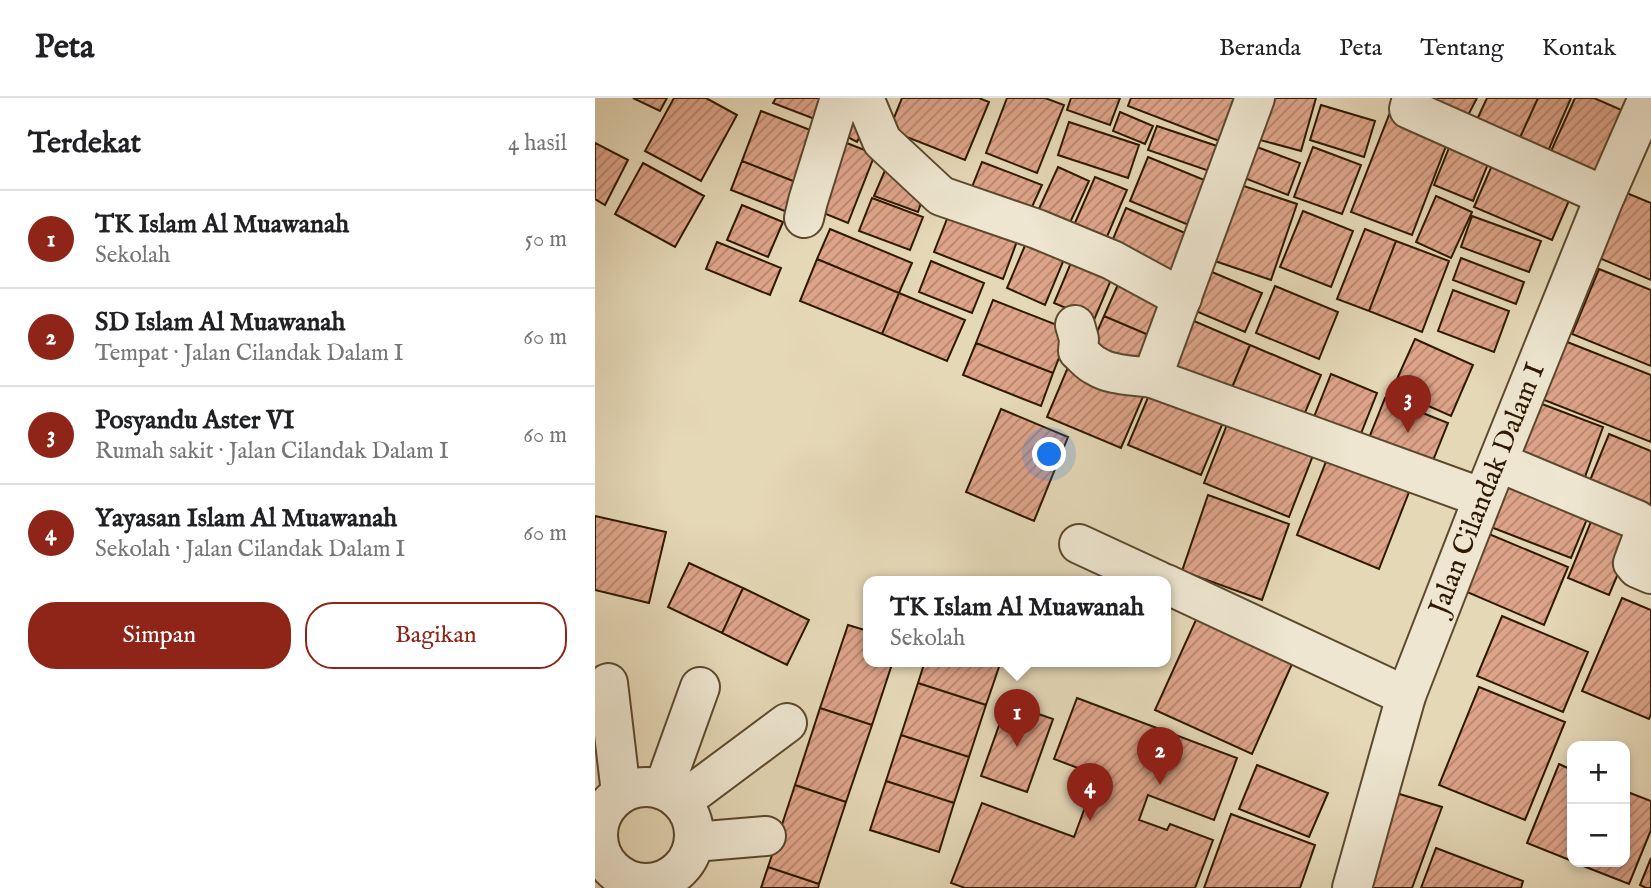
<!DOCTYPE html>
<html lang="id">
<head>
<meta charset="utf-8">
<style>
  :root { --surface:#fff; --page:#f6f6f6; --text:#202124; --muted:#757577; --line:#e0e0e0; --accent:#8f2418 }
  body { margin:0; font-family:"IM FELL English",serif; background:var(--page); color:var(--text) }
  .controls { position:absolute; right:21px; bottom:21px; display:grid; overflow:hidden; border-radius:14px; box-shadow:0 4px 10px #0003 }
  .controls button { width:63px; height:63px; display:grid; place-items:center; padding:0; border:0; border-bottom:2px solid var(--line); background:var(--surface); color:var(--text); font:35px sans-serif }
  .you { position:absolute; left:455px; top:357px; width:24px; height:24px; margin:-18px; border:5px solid #fff; border-radius:50%; background:#1a73e8; box-shadow:0 0 0 10px #1a73e833 }
  .badge { display:grid; place-items:center; width:46px; height:46px; border-radius:50%; background:var(--accent); color:#fff; font-size:23px; font-weight:700 }
  .pin { position:absolute; translate:-50% -58px; filter:drop-shadow(0 2px 4px #0008) }
  .pin::after { content:''; position:absolute; top:37px; width:24px; height:21px; background:inherit; clip-path:polygon(0 0,100% 0,50% 100%) }
  .popup { position:absolute; left:268px; top:478px; width:308px; height:91px; box-sizing:border-box; display:grid; place-content:center; border-radius:14px; background:var(--surface); filter:drop-shadow(0 2px 5px #0005); font-size:23px; white-space:nowrap; color:var(--muted) }
  .popup b { font-size:26px; color:var(--text) }
  .popup::after { content:''; position:absolute; left:50%; top:100%; margin-left:-14px; border:14px solid transparent; border-top-color:var(--surface) }
  .list { margin:0; padding:0; list-style:none }
  h2 { display:flex; justify-content:space-between; align-items:center; height:91px; margin:0; padding:0 28px; font-size:30px }
  h2 small { font-size:23px; font-weight:400; color:var(--muted) }
  .list li { display:grid; grid-template-columns:46px 1fr auto; gap:21px; align-items:center; box-sizing:border-box; height:98px; padding:0 28px; border-top:2px solid var(--line) }
  .list b { display:block; font-size:26px; white-space:nowrap }
  .list p { margin:0; font-size:23px; white-space:nowrap; color:var(--muted) }
  .list em { font-size:23px; font-style:normal; color:var(--muted) }
  .actions { display:flex; gap:14px; padding:21px 28px }
  .actions a { flex:1; padding:16px 0; border:2px solid var(--accent); border-radius:28px; text-align:center; font-size:24px; color:var(--accent) }
  .actions .main { background:var(--accent); color:#fff }
  .map { position:relative; flex:none; width:1056px; height:790px; overflow:hidden }
  header { display:flex; align-items:center; gap:42px; box-sizing:border-box; height:98px; padding:0 35px; background:var(--surface); border-bottom:2px solid var(--line) }
  header strong { font-size:33px }
  nav { display:flex; gap:38px; margin-inline-start:auto; font-size:24px }
  main { display:flex }
  aside { flex:1; background:var(--surface) }
  .map>svg:first-child { display:block }
</style>
</head>
<body>
<header>
<strong>Peta</strong>
<nav><a>Beranda</a><a>Peta</a><a>Tentang</a><a>Kontak</a></nav>
</header>
<main>
<aside>
<h2>Terdekat<small>4 hasil</small></h2>
<ul class="list">
<li><span class="badge">1</span><div><b>TK Islam Al Muawanah</b><p>Sekolah</p></div><em>50 m</em></li>
<li><span class="badge">2</span><div><b>SD Islam Al Muawanah</b><p>Tempat · Jalan Cilandak Dalam I</p></div><em>60 m</em></li>
<li><span class="badge">3</span><div><b>Posyandu Aster VI</b><p>Rumah sakit · Jalan Cilandak Dalam I</p></div><em>60 m</em></li>
<li><span class="badge">4</span><div><b>Yayasan Islam Al Muawanah</b><p>Sekolah · Jalan Cilandak Dalam I</p></div><em>60 m</em></li>
</ul>
<div class="actions"><a class="main">Simpan</a><a>Bagikan</a></div>
</aside>
<div class="map">
<svg width="1056" height="790" viewBox="0 0 1056 790">
  <defs>
    <pattern id="building-hatch" width="6" height="6" patternUnits="userSpaceOnUse" patternTransform="scale(1.75)"><rect width="6" height="6" fill="#dea48a"/><path d="M-1 1l2-2M0 6l6-6M5 7l2-2" fill="none" stroke="#b4856e"/></pattern>
  </defs>
  <rect width="100%" height="100%" fill="#e5d8b7"/>
  <filter id="stains"><feTurbulence type="fractalNoise" baseFrequency=".00286" numOctaves="4"/><feColorMatrix values="0 0 0 0 .2 0 0 0 0 .09 0 0 0 0 .02 0 0 0 .5 -.17"/></filter>
  <radialGradient id="worn" r=".72"><stop offset=".6" stop-color="#630" stop-opacity="0"/><stop offset="1" stop-color="#630" stop-opacity=".3"/></radialGradient>
  <path fill="url(#building-hatch)" stroke="#2f1900" stroke-width="2" d="M38,0H72L65,13Z
    M79,0H111L142,17L106,83L50,53Z
    M181,0H239L230,25L178,5Z
    M307,0H384L394,4L370,62L294,32Z
    M412,0H450L469,7L442,75L391,55Z
    M476,0H525L515,27L472,12Z
    M536,0H649L632,46L533,8Z
    M665,0H721L706,53L654,39Z
    M831,0H882L870,23Z
    M892,0H943L922,46L879,28Z
    M943,0H976L951,58L922,46Z
    M980,0H999L1038,17L1006,87L952,62Z
    M726,7L780,23L769,59L715,42Z
    M250,8L274,21L262,44L237,31Z
    M166,13L231,38L211,88L147,63Z
    M525,14L558,28L550,46L518,33Z
    M794,17L854,40L817,137L756,114Z
    M474,24L544,47L533,80L463,57Z
    M562,28L631,51L623,76L553,52Z
    M858,40L897,56L878,103L839,87Z
    M244,42L280,56L253,125L216,110Z
    M646,43L705,65L693,97L634,74Z
    M0,45L33,62L10,107L0,101Z
    M718,49L766,67L747,116L699,99Z
    M901,58L979,91L957,142L879,109Z
    M553,59L624,88L606,132L535,103Z
    M147,63L211,88L200,117L136,92Z
    M294,63L332,87L323,114L279,98Z
    M387,64L447,87L430,124L371,104Z
    M48,65L109,98L80,149L20,116Z
    M463,69L494,83L468,140L437,126Z
    M500,79L532,92L508,148L476,134Z
    M634,83L702,106L676,182L608,159Z
    M1022,91L1056,105V182L995,156Z
    M841,98L877,114L856,160L821,144Z
    M277,100L328,119L315,152L264,133Z
    M147,107L188,124L173,159L132,142Z
    M531,110L602,140L584,183L513,153Z
    M356,111L424,138L408,181L339,154Z
    M708,113L758,133L736,189L685,169Z
    M877,118L946,143L934,174L866,149Z
    M235,131L317,165L304,195L222,161Z
    M437,131L475,147L450,207L412,190Z
    M770,131L801,143L774,213L742,201Z
    M801,143L854,163L827,234L774,213Z
    M122,144L186,170L175,197L111,171Z
    M481,153L521,170L499,222L459,205Z
    M866,160L929,184L921,206L858,182Z
    M222,161L304,195L287,236L205,203Z
    M336,163L389,185L377,215L324,194Z
    M605,169L667,195L650,234L589,208Z
    M1004,171L1056,192V268L977,236Z
    M529,173L581,200L563,241L509,218Z
    M680,188L743,214L724,261L661,235Z
    M858,192L914,213L899,254L843,233Z
    M304,195L370,222L352,263L287,236Z
    M398,202L475,232L458,275L381,245Z
    M585,217L655,247L632,301L563,271Z
    M509,218L563,241L544,276L492,257Z
    M962,240L1056,277V344L939,298Z
    M820,241L878,267L856,318L797,292Z
    M381,245L458,275L446,308L368,277Z
    M655,247L726,277L703,331L632,301Z
    M476,262L550,294L526,350L452,319Z
    M736,276L782,295L765,338L719,319Z
    M559,285L632,315L606,377L533,347Z
    M790,300L853,325L835,370L772,345Z
    M939,303L1008,329L986,390L916,365Z
    M406,311L473,339L439,423L371,394Z
    M637,314L722,347L694,419L609,385Z
    M1014,336L1056,353V413L991,392Z
    M734,356L816,389L784,471L702,437Z
    M909,374L997,409L976,460L888,426Z
    M613,397L694,426L667,502L587,473Z
    M1002,409L1044,426L1014,497L973,480Z
    M0,418L71,434L54,505L0,492Z
    M882,431L973,469L949,527L858,488Z
    M94,465L148,490L127,535L73,509Z
    M148,490L214,522L192,567L127,535Z
    M1027,500L1056,512V616L1054,621L987,593Z
    M605,513L701,557L657,656L560,612Z
    M907,518L993,554L968,614L882,578Z
    M253,527L273,533V563H298L277,627L225,610Z
    M330,563H406L391,607L323,585Z
    M323,585L391,607L374,659L306,637Z
    M884,589L970,624L930,722L844,687Z
    M482,600L642,660L619,722L553,697L544,722L572,732L575,726L618,742L600,790H370L356,785L387,705L479,739L502,677L459,661Z
    M412,605L458,621L432,694L386,678Z
    M225,610L277,627L251,704L200,687Z
    M306,637L374,659L359,705L291,683Z
    M964,666L977,672V763L932,745Z
    M662,667L733,695L714,739L644,711Z
    M291,683L359,705L344,754L275,732Z
    M200,687L251,704L224,786L173,769Z
    M1030,693L1056,703V732L1034,786L978,764H1030Z
    M798,694L847,709L817,790H770Z
    M636,716L720,747L705,790H609Z
    M841,750L928,783L926,790H826Z
    M1056,760V790H1051L1045,787Z
    M173,769L224,786L223,790H166Z"/>
  <g fill="none" stroke-linecap="round" stroke-linejoin="round">
    <g stroke="#5c492e" stroke-width="42">
      <g id="minor">
        <path d="M269,0L287,43L346,98L442,131L517,162L587,200"/>
        <path d="M817,0L814,11L1010,98"/>
        <path d="M209,120L213,103L245,0"/>
        <path d="M480,227L484,241L483,253C489,258 494,265 501,268C516,278 539,277 557,280L888,400"/>
        <path d="M557,280L660,0"/>
        <path d="M903,364L1042,422L1047,426L1049,435L1038,465L1042,470L1056,476"/>
        <path d="M484,446L564,483"/>
        <path d="M571,486L811,598"/>
        <path d="M13,585L26,695"/>
        <circle cx="51" cy="737" r="48"/>
        <path d="M68,692L105,589"/>
        <path d="M86,704L192,625"/>
        <path d="M99,744L171,738"/>
        <path id="s1" d="M757,790L811,598L888,400L1010,98L1053,0"/>
      </g>
    </g>
    <use href="#minor" stroke="#eee6d0" stroke-width="38"/>
  </g>
  <g text-anchor="middle" dominant-baseline="central" stroke-width="7" stroke-linejoin="round" paint-order="stroke">
    <g font-size="28" fill="#2f1900" stroke="#eee6d0">
      <text stroke="none"><textPath href="#s1" startOffset="422">Jalan Cilandak Dalam I</textPath></text>
    </g>
  </g>
  <rect width="100%" height="100%" filter="url(#stains)"/>
  <rect width="100%" height="100%" fill="url(#worn)"/>
</svg>
<div class="controls">
<button>+</button>
<button>−</button>
</div>
<div class="you"></div>
<div class="pin badge" style="left:422px;top:649px">1</div>
<div class="popup"><b>TK Islam Al Muawanah</b>Sekolah</div>
<div class="pin badge" style="left:565px;top:687px">2</div>
<div class="pin badge" style="left:813px;top:335px">3</div>
<div class="pin badge" style="left:495px;top:723px">4</div>
</div>
</main>
</body>
</html>
